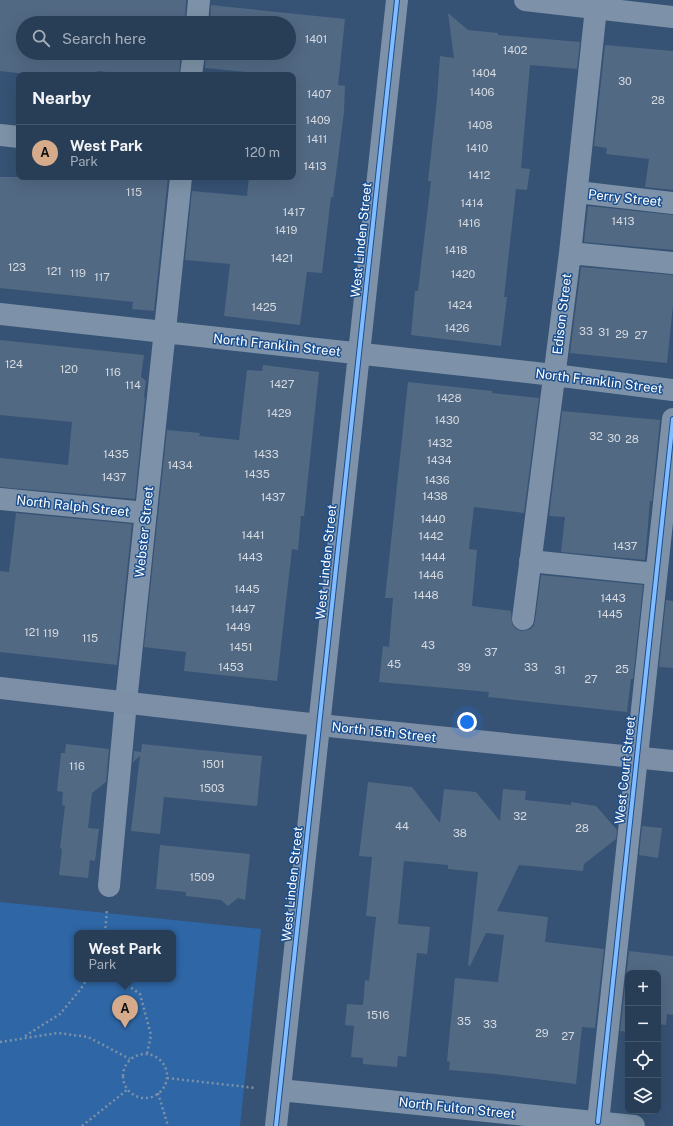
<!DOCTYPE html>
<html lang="en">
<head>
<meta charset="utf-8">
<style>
  :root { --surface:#283e57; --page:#344961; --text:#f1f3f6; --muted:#a5aeba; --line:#44576d; --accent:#d6ab8b }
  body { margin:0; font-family:"Public Sans",sans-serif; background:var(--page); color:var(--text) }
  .controls { position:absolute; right:12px; bottom:12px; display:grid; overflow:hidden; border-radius:8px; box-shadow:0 4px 16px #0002 }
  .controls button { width:36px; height:36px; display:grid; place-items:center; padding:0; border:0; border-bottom:1px solid var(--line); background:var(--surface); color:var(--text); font:20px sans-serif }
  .you { position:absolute; left:467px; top:722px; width:14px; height:14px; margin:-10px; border:3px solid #fff; border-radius:50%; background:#1a73e8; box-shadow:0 0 0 6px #1a73e833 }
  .badge { display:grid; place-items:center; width:26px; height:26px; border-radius:50%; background:var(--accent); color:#111; font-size:13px; font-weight:700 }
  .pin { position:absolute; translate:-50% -33px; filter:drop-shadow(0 1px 2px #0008) }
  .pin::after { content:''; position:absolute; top:21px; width:14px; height:12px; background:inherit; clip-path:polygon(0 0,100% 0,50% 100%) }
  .popup { position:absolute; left:74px; top:930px; width:102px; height:52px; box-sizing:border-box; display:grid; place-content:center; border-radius:8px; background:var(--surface); filter:drop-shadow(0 1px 3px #0005); font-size:13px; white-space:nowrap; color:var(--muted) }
  .popup b { font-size:15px; color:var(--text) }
  .popup::after { content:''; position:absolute; left:50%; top:100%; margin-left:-8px; border:8px solid transparent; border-top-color:var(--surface) }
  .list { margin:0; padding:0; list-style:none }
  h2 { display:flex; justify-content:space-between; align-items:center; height:52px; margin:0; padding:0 16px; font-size:17px }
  h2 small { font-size:13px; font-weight:400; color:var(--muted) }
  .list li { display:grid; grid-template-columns:26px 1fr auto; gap:12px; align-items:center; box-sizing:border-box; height:56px; padding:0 16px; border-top:1px solid var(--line) }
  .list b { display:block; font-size:15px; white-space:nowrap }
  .list p { margin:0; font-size:13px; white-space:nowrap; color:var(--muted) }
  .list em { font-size:13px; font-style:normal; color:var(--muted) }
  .icon { flex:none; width:22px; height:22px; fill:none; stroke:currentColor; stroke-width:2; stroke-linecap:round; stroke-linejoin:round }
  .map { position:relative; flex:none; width:673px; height:1126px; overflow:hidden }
  .search { position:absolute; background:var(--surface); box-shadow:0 4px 16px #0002; left:16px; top:16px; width:280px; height:44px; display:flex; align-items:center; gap:10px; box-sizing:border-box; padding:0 14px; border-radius:22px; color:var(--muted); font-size:15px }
  .panel { position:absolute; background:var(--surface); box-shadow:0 4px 16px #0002; left:16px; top:72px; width:280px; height:108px; border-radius:8px }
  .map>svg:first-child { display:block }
</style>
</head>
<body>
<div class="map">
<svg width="673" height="1126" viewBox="0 0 673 1126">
  <rect width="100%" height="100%" fill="#365274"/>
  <path fill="#2f66a5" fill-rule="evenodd" d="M0,902L261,929L240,1126H0ZM77,933H173V979H77Z"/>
  <path fill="#526984" d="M0,0H186L185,23H23V53H181L179,75H137L97,71V75H35L0,71Z
    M211,5L345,19L338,85L345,86L344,112L333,197H331L322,273L307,272L300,325L224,316L230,264L185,260L192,191L247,196L249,177H293V75H257V73L205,68L206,53H289V23H210Z
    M448,13L468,30L498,33V35L580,42L577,69L530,65L521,168L530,169L527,190L516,189L504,297H507L501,346L411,335L415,291H418L431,181H428L437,99L440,56L454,58Z
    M605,45L673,51V190L645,187L649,159L606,154L607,148L594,146Z
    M0,177H168L154,311L132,309L133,302L0,288Z
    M588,206L673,215V250L584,242Z
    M581,267L673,275V305L667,363L570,353Z
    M0,340L144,355L141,377L146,381L144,397H145L135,499L0,487V458L68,465L72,422L0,415Z
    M263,365L319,372L304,516H301L298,550L292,549L277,681L184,671L186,652L144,647L167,430L200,433L199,436L239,440L247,370L262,371Z
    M408,382L492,391V393L539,398L524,513L474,507L469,549L477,550L472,606L511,611L512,624L516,629L522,631L528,630L533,627L535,621L541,575L643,585L633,679H631L627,712L488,697L489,692L379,682L383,646L389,647L393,598H385Z
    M562,411L660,420L652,501H650L645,560L561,552L565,517L549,516Z
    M16,513L132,524L117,665L0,652V571L9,572Z
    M666,600L673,601V668L659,667Z
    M66,744L109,749L106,782L92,793L88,828L99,829L95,861L90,860L88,878L59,875L62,849L60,848L65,806L62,805L63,792L57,791L61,753H65Z
    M142,744L262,756L257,806L164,797L160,834L131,831L140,756L133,762L134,751L141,752Z
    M368,782L412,787L440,823L444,789L476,792L500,821L503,789L526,791L525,800L571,805V802L596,806L617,830L616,839L584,864L583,871L519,865L497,911L548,917L545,942L604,949L595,1028L582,1027L576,1084L495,1074L449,1070L450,1062L447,1061L455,978L498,982L504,935L486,933L470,966L468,965L478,872L448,869V865L404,861L398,924L430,927L427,954L417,953L406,1057L398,1056L397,1067L363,1064V1058L351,1057L354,1026L345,1025L347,1004L363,1005L365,980L369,981L376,917L366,916L372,857L359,856Z
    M642,826L662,828L658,858L639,855Z
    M160,845L250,854L245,900L238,898L228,906L221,900L186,896V892L156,889Z
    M629,951L673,956V1015L667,1014L666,1025L658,1024V973H628V1032L620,1031Z"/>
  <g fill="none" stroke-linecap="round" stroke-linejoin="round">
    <path stroke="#7d92a8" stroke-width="2.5" stroke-dasharray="2 3" stroke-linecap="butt" d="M105,933L107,910
      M119,979L140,994L151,1035L147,1054
      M25,1036L60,1014L80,990L87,979
      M0,1042L58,1033L88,1037L130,1059
      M123 1076a22 22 0 1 1 44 0a22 22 0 1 1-44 0Z
      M167,1078L256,1088
      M158,1093L168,1126
      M82,1126L127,1090"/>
    <path stroke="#7d92a8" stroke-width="22" d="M525,0L673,17
      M197,23L199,0
      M191,75L194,53
      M0,135L19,137
      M577,192L673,203
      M570,253L673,263
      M0,314L554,375L673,390
      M0,499L146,513
      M530,561L656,574
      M523,619L570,253L596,8
      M109,886L126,702L181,177
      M280,1090L634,1126
      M598,1122L673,419
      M276,1126L397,0"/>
    <path stroke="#7d8ea7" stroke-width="22" d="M0,688L319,725L673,761"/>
    <g stroke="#1b4f8f" stroke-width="6">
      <path id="cycleway" d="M598,1122L673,419
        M276,1126L397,0"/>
    </g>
    <use href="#cycleway" stroke="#80bcff" stroke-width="4"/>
  </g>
  <g text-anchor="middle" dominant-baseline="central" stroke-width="3" stroke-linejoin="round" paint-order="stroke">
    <g font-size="11" fill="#d4dae0">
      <text x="316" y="39">1401</text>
      <text x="515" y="50">1402</text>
      <text x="484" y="73">1404</text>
      <text x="625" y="81">30</text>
      <text x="482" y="92">1406</text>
      <text x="319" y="94">1407</text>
      <text x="658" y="100">28</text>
      <text x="318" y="120">1409</text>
      <text x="480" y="125">1408</text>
      <text x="317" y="139">1411</text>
      <text x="477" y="148">1410</text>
      <text x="315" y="166">1413</text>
      <text x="479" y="175">1412</text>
      <text x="134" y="192">115</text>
      <text x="472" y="203">1414</text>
      <text x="294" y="212">1417</text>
      <text x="623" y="221">1413</text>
      <text x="469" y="223">1416</text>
      <text x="286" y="230">1419</text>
      <text x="456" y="250">1418</text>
      <text x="282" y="258">1421</text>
      <text x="17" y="267">123</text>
      <text x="54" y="271">121</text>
      <text x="78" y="273">119</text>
      <text x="463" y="274">1420</text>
      <text x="102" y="277">117</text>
      <text x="460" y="305">1424</text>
      <text x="264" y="307">1425</text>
      <text x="457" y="328">1426</text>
      <text x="586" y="331">33</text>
      <text x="604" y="332">31</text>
      <text x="622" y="334">29</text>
      <text x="641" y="335">27</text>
      <text x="14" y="364">124</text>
      <text x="69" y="369">120</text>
      <text x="113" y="372">116</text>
      <text x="282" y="384">1427</text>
      <text x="133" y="385">114</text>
      <text x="449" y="398">1428</text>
      <text x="279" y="413">1429</text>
      <text x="447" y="420">1430</text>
      <text x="596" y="436">32</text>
      <text x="614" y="438">30</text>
      <text x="632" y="439">28</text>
      <text x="440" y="443">1432</text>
      <text x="116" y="454">1435</text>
      <text x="266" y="454">1433</text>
      <text x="439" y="460">1434</text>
      <text x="180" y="465">1434</text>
      <text x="257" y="474">1435</text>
      <text x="114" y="477">1437</text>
      <text x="437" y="480">1436</text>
      <text x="435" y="496">1438</text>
      <text x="273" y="497">1437</text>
      <text x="433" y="519">1440</text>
      <text x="253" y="535">1441</text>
      <text x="431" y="536">1442</text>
      <text x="625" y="546">1437</text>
      <text x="250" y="557">1443</text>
      <text x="433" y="557">1444</text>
      <text x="431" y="575">1446</text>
      <text x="247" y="589">1445</text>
      <text x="426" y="595">1448</text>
      <text x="613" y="598">1443</text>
      <text x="243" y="609">1447</text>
      <text x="610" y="614">1445</text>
      <text x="238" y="627">1449</text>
      <text x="32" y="632">121</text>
      <text x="51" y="633">119</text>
      <text x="90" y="638">115</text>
      <text x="428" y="645">43</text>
      <text x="241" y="647">1451</text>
      <text x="491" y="652">37</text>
      <text x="394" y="664">45</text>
      <text x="231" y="667">1453</text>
      <text x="464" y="667">39</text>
      <text x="531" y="667">33</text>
      <text x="622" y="669">25</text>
      <text x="560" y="670">31</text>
      <text x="591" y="679">27</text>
      <text x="213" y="764">1501</text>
      <text x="77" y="766">116</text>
      <text x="212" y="788">1503</text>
      <text x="520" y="816">32</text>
      <text x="402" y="826">44</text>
      <text x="582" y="828">28</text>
      <text x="460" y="833">38</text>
      <text x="202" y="877">1509</text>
      <text x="378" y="1015">1516</text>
      <text x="464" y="1021">35</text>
      <text x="490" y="1024">33</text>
      <text x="542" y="1033">29</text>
      <text x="568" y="1036">27</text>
    </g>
    <g font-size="13" fill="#fff" stroke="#1b4f8f">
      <text transform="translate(625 198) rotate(6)">Perry Street</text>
      <text transform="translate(361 240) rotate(-84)">West Linden Street</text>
      <text transform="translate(562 314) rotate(-83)">Edison Street</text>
      <text transform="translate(277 345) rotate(6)">North Franklin Street</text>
      <text transform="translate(599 381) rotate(7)">North Franklin Street</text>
      <text transform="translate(73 506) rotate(6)">North Ralph Street</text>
      <text transform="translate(144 532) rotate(-84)">Webster Street</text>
      <text transform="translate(326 562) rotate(-84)">West Linden Street</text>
      <text transform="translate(384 732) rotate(6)">North 15th Street</text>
      <text transform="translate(625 770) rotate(-84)">West Court Street</text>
      <text transform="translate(292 884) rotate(-84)">West Linden Street</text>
      <text transform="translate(457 1108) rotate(6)">North Fulton Street</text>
    </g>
  </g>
</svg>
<div class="controls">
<button>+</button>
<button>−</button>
<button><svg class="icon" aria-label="locate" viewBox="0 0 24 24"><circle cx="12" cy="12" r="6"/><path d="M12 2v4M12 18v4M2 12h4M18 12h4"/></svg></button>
<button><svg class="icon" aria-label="layers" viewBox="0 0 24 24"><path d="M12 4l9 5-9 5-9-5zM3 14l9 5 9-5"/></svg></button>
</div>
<div class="you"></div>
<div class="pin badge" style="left:125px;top:1028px">A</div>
<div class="popup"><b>West Park</b>Park</div>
<div class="search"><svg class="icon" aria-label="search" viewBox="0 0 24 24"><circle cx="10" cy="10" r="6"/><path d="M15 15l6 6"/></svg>Search here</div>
<section class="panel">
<h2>Nearby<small></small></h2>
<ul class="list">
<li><span class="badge">A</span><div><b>West Park</b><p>Park</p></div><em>120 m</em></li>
</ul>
</section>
</div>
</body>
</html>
